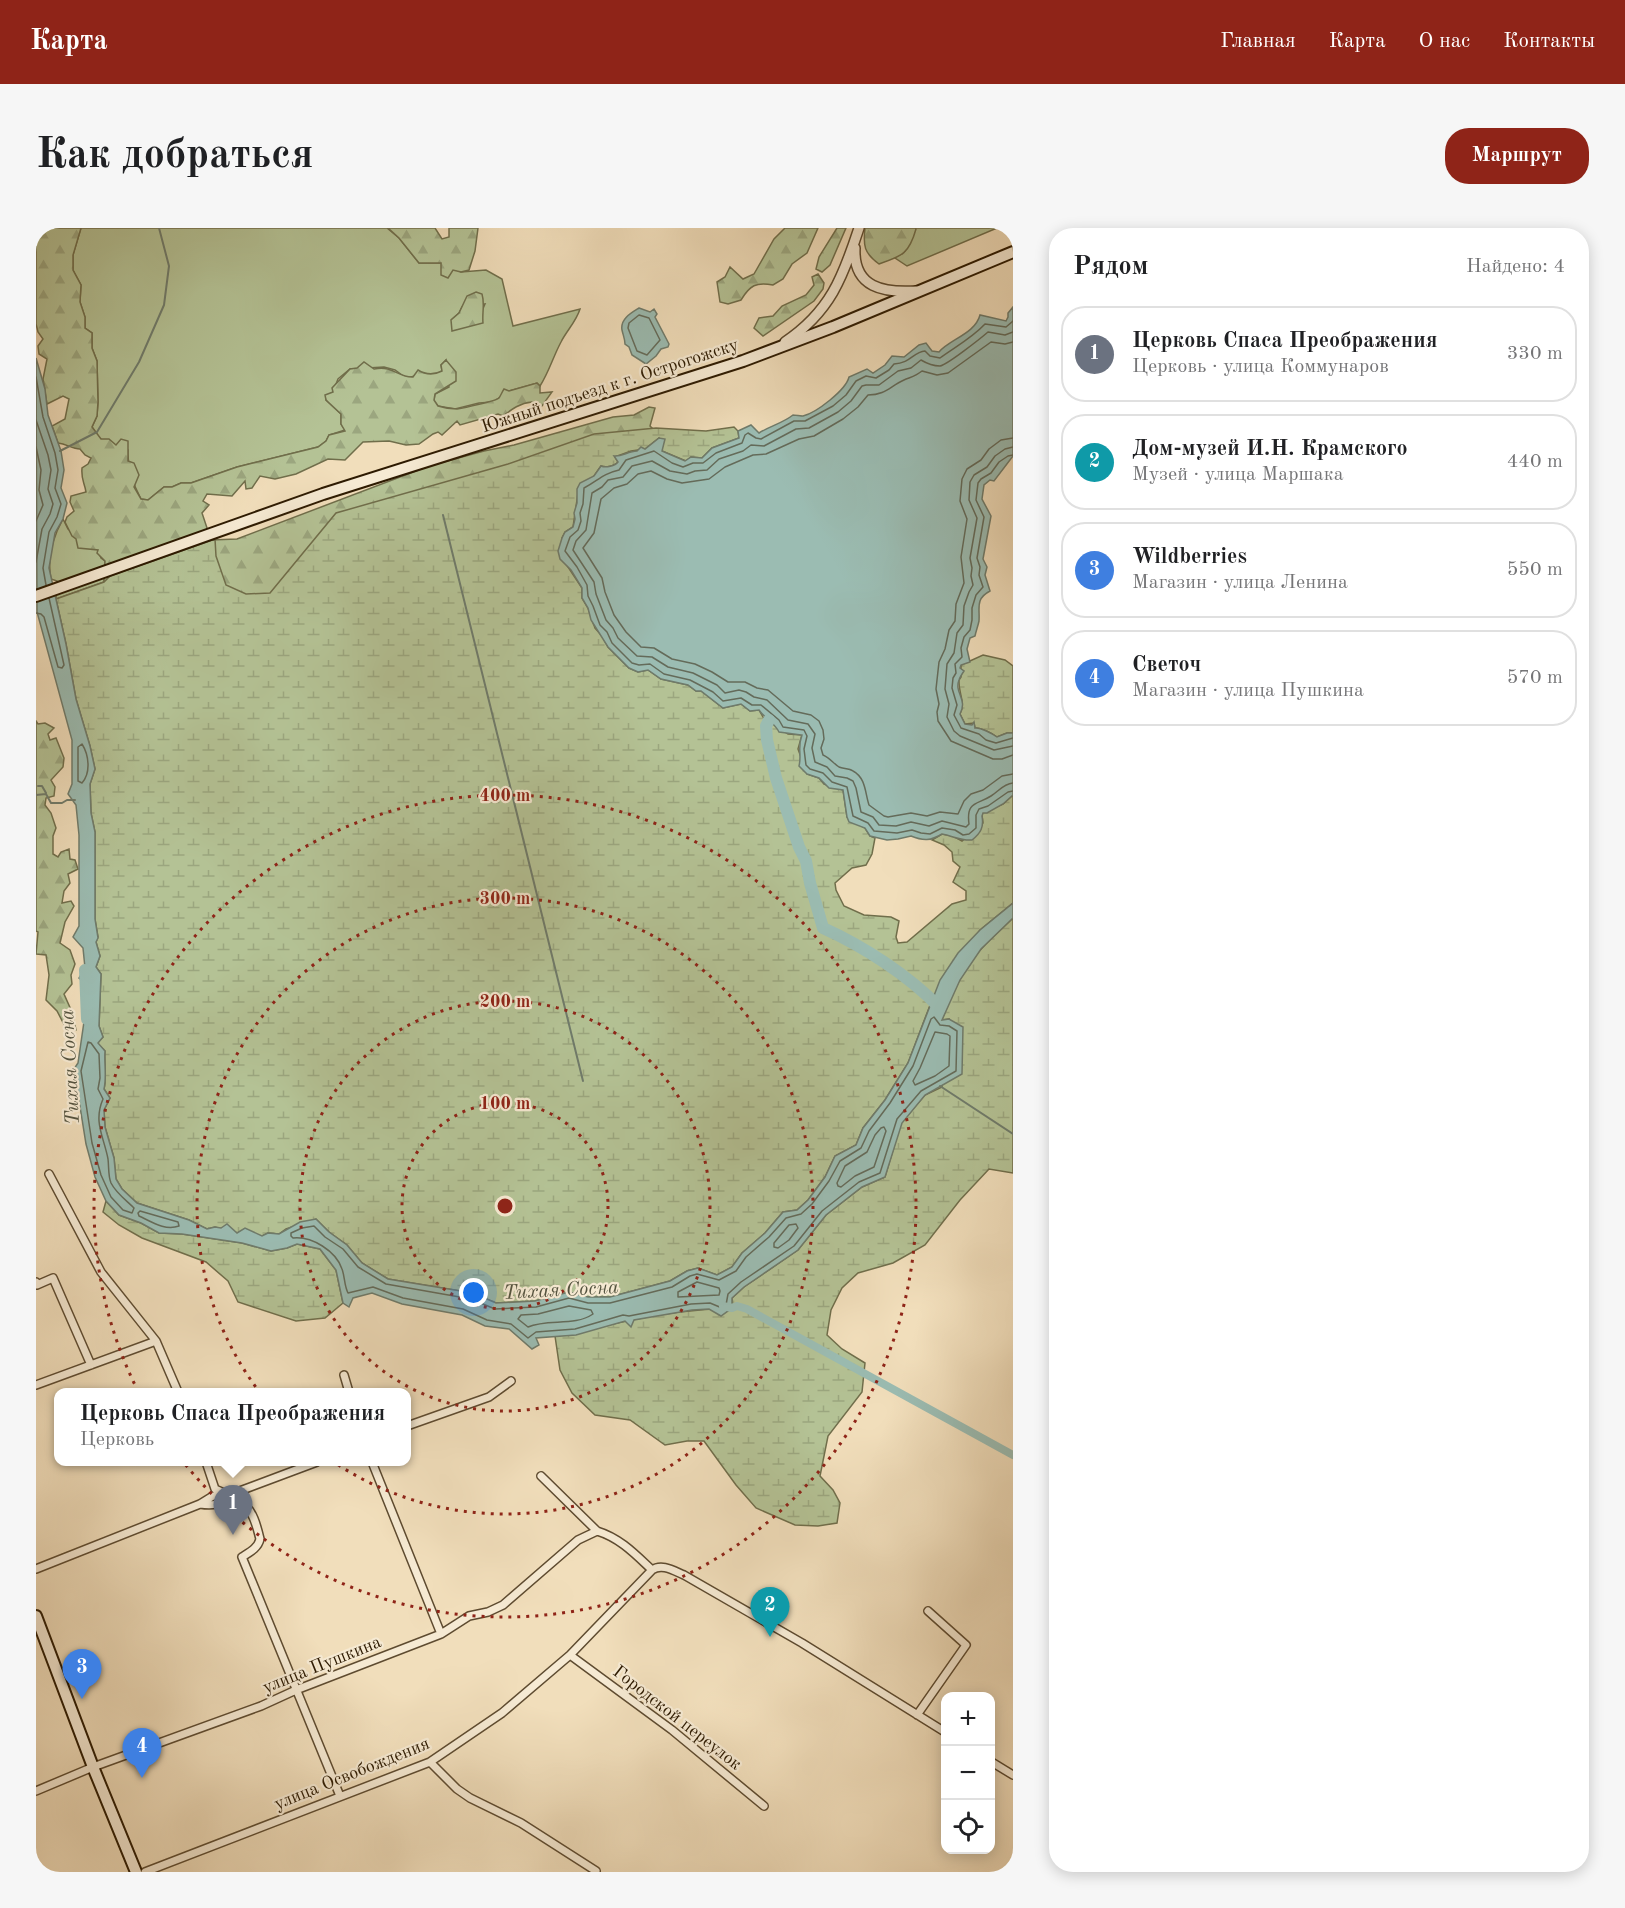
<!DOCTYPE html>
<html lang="ru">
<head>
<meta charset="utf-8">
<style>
  :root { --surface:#fff; --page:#f6f6f6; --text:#202124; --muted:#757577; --line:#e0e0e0; --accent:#8f2418 }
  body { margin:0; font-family:"Old Standard TT",serif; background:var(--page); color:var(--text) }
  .controls { position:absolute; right:18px; bottom:18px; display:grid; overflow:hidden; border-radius:12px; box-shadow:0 3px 15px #0003 }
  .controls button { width:54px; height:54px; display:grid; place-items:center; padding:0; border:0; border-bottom:2px solid var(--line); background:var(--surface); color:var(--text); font:30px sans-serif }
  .you { position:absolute; left:438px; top:1065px; width:21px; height:21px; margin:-15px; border:4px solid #fff; border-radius:50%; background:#1a73e8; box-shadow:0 0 0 9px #1a73e833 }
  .badge { display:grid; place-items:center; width:39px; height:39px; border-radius:50%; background:var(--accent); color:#fff; font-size:20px; font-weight:700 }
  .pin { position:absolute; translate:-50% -50px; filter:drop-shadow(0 2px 3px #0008) }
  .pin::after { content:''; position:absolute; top:32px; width:21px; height:18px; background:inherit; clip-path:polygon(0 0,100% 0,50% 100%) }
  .popup { position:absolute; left:18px; top:1160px; width:357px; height:78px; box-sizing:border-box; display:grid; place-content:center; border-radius:12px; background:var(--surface); filter:drop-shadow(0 2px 4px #0005); font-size:20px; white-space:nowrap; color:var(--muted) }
  .popup b { font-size:22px; color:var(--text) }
  .popup::after { content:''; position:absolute; left:50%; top:100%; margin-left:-12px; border:12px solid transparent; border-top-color:var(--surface) }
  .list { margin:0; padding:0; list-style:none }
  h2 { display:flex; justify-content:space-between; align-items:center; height:78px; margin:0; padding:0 24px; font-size:26px }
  h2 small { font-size:20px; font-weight:400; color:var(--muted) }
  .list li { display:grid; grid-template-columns:39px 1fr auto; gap:18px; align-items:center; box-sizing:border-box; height:96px; margin:0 12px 12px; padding:0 12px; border:2px solid var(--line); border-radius:24px }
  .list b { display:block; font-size:22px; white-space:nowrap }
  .list p { margin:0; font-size:20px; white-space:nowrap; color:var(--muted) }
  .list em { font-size:20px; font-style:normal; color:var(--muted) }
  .icon { flex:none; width:33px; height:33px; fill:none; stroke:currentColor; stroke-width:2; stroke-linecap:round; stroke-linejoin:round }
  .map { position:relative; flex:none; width:977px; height:1644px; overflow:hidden; border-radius:24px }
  header { display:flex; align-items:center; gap:36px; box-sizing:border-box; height:84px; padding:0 30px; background:var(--accent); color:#fff }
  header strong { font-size:28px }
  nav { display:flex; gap:33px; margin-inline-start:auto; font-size:21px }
  .intro { display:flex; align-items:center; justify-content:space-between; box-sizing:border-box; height:144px; padding:0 36px }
  h1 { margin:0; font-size:42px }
  .button { padding:15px 27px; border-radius:24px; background:var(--accent); color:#fff; font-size:21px; font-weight:700 }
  main { display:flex; gap:36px; padding:0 36px }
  aside { flex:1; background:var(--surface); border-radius:24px; box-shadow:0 3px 15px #0003 }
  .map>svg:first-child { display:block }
</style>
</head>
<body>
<header>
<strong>Карта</strong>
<nav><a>Главная</a><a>Карта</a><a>О нас</a><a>Контакты</a></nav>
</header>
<div class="intro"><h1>Как добраться</h1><a class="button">Маршрут</a></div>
<main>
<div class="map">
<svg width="977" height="1644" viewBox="0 0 977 1644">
  <defs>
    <pattern id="forest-firs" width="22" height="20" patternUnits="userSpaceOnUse" patternTransform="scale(1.5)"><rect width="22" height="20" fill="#b4c295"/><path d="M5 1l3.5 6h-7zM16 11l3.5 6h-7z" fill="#9ba67f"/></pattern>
    <pattern id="wetland-marsh" width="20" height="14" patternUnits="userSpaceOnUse" patternTransform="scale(1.5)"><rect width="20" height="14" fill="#b4c295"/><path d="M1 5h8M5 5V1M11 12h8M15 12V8" fill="none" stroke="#9ba67f"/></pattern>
  </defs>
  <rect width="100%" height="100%" fill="#f1debb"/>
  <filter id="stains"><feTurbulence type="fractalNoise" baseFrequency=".00333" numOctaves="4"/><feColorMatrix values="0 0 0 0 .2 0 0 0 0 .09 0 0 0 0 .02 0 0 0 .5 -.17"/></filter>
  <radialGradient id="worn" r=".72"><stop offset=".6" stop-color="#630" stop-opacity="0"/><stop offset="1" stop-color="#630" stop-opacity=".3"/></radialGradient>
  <path fill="#b4c295" stroke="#706e4b" stroke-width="1.5" fill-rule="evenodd" d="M45,0H351L363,10L383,35H405L425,44L450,42L466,51L477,98L544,81C540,94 531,102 525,114C517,129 513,144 504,158L501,155L473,163L457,174L443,175L419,181L402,178L398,173L399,166L413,159L410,132L405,137L406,143L399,147L388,146L370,150L359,142L348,139L314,141L302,151L297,164L290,172L305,186V196L309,202L293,207L290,213L282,219L201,239L155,255H145L136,259H128L112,272L105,271C97,256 91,239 92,222L64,211L56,199L61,188L62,174L61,133L56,120V105L49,100V89L44,74L45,57L37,42V27ZM449,76L446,83L415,92L423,85L426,79Z
    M879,0H961L871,38L859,30L869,23Z
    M27,291L32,301L62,322L65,330L69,333L68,354L20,371L21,353L15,351C11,331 17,309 27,291Z"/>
  <path fill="url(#forest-firs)" stroke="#706e4b" stroke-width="1.5" d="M0,0H45L37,27V42L45,57L44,74L49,89V100L56,105V120L61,133L62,174L61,188L56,199L65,211H73L80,217L85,211L92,213V233L98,235L103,247L98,259L105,271L112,272L128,259H136L145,255H155L201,239L282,219L290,213L293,207L309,203L305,196V186L290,172L289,167L297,164L296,160L314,141L321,140L328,134L338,141C358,137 362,150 377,149L382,142C390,147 398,147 406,143L405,137L410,132L420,144V153L399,166L398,172L402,178C408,180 415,181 421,181C427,180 460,173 463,170C465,167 466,164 468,161L473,163L501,155L504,158V165L516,164L506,178L501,180L496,174C484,175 476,181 467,188L462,186L424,197L421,193L406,207L402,204L397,206L383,216L370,217L353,213L327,214L309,232L292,231L260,246L239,251L224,248L216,260L210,261L209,253L196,268L171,266L167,273L173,277L166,285L175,312L201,311L393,238L448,223L478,217L577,189L598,187L613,179L619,180L614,198L618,202L352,394L68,354L69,333L61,325L62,322L42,320L40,311L36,308L29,294L31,289L38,283L34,274L35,268L50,264C48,253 45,252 46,240L52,236L55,230L49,227L44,221C36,221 31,216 22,215L16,198L29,191L33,171L27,168L11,176L7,151L11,131L3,126L2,118L7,111L2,104L0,96Z
    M352,0H399L406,11L413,9V0H442L439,23L433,42L425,44L417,42L412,50L405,47V35H383L363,10Z
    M749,0H782L771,25L756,36L747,51L737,57C720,54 714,57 705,72L692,76L684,74L681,54L689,49L694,39L707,51L718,46L738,11Z
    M801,0H810L794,37L786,44L780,41L783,29Z
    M829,0H879L880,1C873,26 866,28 843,36C828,25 827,18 829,0Z
    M782,46L788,55L787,61L778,73L727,108L718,100L723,90L737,88L746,78L770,67L778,57L776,49Z
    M440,64L446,66C449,76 446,84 447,95L416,103L415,92L423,85L431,68Z
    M0,493L2,496L9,495L18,500L12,506L14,512L20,510L28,530L27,539L15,552L19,559L18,568L10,570L9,577L15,585L20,600L17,608V626L22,629L25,624L33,621L34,631L39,632L42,641L32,646L34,655L28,663L26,675L35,673L38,678L29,694L24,715L34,722L39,736L35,747L36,756L28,766L36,784L40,802L32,804L21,783L10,772L13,747L10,727L0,726L2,704L0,703Z"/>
  <path fill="url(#wetland-marsh)" stroke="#706e4b" stroke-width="1.5" d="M698,199L702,203L703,210L676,220L666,230L655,229L650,233L626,223V217L623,210L609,221L595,223L579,229L582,234C579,238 570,240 565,238L558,248L542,265L537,299L529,304L526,310L528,333L546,360V370L552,380L559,400L566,408L572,419L593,440L602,444L612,442L625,451L652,457L660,463H665L687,480L705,476L714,483L723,482L727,489L752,506L766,507L762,521L771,546L783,550L788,556L807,562L811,589L829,600L834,608L839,610L836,626L830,637L816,640L799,655L800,662L808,678L828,687L855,689L863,693L860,709L862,715L871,714L916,676L930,672V663L917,654L924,639L917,633L916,624L908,617L896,612L906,606L917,608L926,613L947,595L946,587L947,584L967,576L977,567V675L944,702L896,772L872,835L849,872L827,900L820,917L799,928L789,949L772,972L761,982L747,984L729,1005L706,1025L696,1039L681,1047L662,1040L651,1043L634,1053L574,1069H552L533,1064L499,1073L460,1075L436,1065L352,1051L326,1035L311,1017L293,1004L280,991L250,1001L243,1006L232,1005L226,1008L202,1005L179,999L171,1001L153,992L101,975L86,961L80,951L78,930L69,899L68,882L74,870L68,861C71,848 68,836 69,823L61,815L67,809L63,798L65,746L60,739L64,728L60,714L62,709L59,691V604L55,585L54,556L59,541L54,518L40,471L30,416L20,371L68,354L74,348L179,311L180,328L190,357L210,366L234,365L300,285L472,236L558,206L620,200L670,203Z
    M947,427L969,432L977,438V505H971L961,509C957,506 944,499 939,500L938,495L929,496L924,486C930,474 922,465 923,452L925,449V437Z
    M977,690V945L953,941L924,972L889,1017L857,1035L822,1045L806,1060L795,1082L791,1107L806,1121L829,1135L826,1164L792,1208L784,1248L797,1262L804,1275L801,1295L782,1298L759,1297L720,1280L700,1257L668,1213H651L629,1217L594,1192L559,1187L536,1165L524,1142L519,1108C544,1106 562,1099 586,1094C622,1086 659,1081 696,1080V1070L708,1059L762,1022L790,987L826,959L849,949L865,895L889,867L906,859L913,791L906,792C915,767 928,739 947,719C956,709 967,700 977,690Z
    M70,973L83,987L105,995L123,1005L146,1006L206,1015L235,1023L251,1020L261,1016L284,1021L300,1042L307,1075L289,1090L260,1093L202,1074L192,1053L170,1034L106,1010L83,997L67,984Z"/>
  <path fill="#9bbcb2" stroke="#6f7b6b" stroke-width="1.5" d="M977,79V228L958,253L954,252L948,257L946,271L955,288L947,331L951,339L949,347L954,363C939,371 944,380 943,393C942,398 940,403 939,408L934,410L931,421L934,434L925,437L924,440L928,443C926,446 924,449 923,452C918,465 932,471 924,486L929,496L936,497L938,494L939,500C944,499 957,506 961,509L971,505H977V567L967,576L951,585H947L946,588C948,599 945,605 936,612C925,613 917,608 906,606C895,613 887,613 875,608L862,611L851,612L834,608L829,600L813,594L811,589L807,562L793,560L783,550L771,546L763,538C766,526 761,520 766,507L743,504C738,494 729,491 723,482L714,483L705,476L687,480L665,463H660L652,457L625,451L612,442L602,444L593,440L572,419L555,392L552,380L546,370V360L535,342L524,331L522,323L526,310L529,304L537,299L539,291L538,285L541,275V261L544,255L558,248L565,238C570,240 579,238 582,234L578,228C586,229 592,223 601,223L605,219L609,221L623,210L629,211L626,223L649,233L655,229L666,230L676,220L703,210L702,203L715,197L723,205C734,198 747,195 757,187C758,187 766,188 767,188C780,185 810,162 813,149L831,141L837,145L849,137L856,128L868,129L883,117L890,115L896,123L903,124C914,111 939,106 944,87L970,93L972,89V85Z
    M603,80L614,84L618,81L621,86L619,89L633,116L632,119L625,121L620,128L610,136L596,127L593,119L589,116C589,111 587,107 586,102C584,91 595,85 603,80Z
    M0,130L9,161L12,187L25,223L28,242L25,260L31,275L27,291L19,305L13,340L30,416L40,471L54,518L59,541L54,556L55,585L59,604V691L62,710L60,714L64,728L60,739L65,746L63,798L67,809L62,815L69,823C68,836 71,848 68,861L74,870L68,882L69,899L78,930L80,951L86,961L101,975L153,992L171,1001L179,999L185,1000L191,996L201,1005L209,1000L226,1008L232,1005L243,1006L264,994L280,991L293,1004L311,1017L326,1035L352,1051L437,1065L460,1075L499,1073L533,1064L552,1069H574L634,1053L651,1043L662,1040L681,1047L696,1039L706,1025L729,1005L747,984L761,982L772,972L789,949L799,928L820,917L827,900L849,872L872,835L904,752L922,725L944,702L977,675V690L945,721L924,752L906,792L913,791L927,799L926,846L889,867L866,895L849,949L826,959L790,987L762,1022L708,1059L696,1070V1080L685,1088L673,1081L656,1082L598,1092L595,1099L589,1093L540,1107L500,1110L503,1117L496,1121L473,1101L449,1098L426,1087L366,1076L336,1065L317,1070L313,1079L307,1075L300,1042L284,1021L261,1016L251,1020L235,1023L206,1015L146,1006L123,1005L105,995L83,987L70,973L59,949L50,916L38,841L42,835L51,773L50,756L43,750L49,740L47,720L37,709L43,698V607L40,577L32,566L36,556V512L1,384Z"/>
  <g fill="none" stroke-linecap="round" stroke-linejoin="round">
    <path stroke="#646b5a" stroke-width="1.5" d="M603,87L613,90L624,112L611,127L601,123L592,100L593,95Z
      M977,93L970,99L949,96C936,110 919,119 904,130L894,128L889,123C877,124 875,135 858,136L853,142L840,150L830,148L820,153L810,167L797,178L769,193H758L725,211L720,210L712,205L709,207L706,215L680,225L667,235H657L647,239L636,235L618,223L590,232L583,242C566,246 563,252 548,260L547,276L544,285L545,293L542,302L534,309L529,323L541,339L551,357L552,368L557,378L564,397L571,404L576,415L596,435L603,437L614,436L628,446L654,452L677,464L687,473L705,470L716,477H725L743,492L747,499L768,502L771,508L768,521L770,537L774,541L787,545L796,554L811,559L817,588L832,595L838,603L861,605L876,602L885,605L894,606L906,600L919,602L927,607L933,606L940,600V587L943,581L952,578L972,564L977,563
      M977,104L969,107L952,104C945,110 911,137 904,138C897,138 890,135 885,132L875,140L862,143L843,157H830L826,158L815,173L802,184L773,200L760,201L728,218L715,217L707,223L683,231L671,242L659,243L651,246L634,243L616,233L596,238L587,249L572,252L566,259L556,265L550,302L540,313L537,322L558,354L560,366L570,392L577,400L582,410L601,428L616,429L632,439L657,445L681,457L689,465L703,462L710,464L718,469L731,472L752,492L772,496L779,506L776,520L779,534L791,539L799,548L811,550L817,553L820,560L825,584L837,589L843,597L860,598L875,594L893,598L906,593L930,599L933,596C930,573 941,577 955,568C963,563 967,556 977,555
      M977,114L969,116L955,114L912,145L901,147L886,143C880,148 875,149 868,152C854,158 850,167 832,167L822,179L807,191L778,208L763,211L730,226L717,227L689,239L673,251L646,255L631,251L615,243L602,246L591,256L578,260L565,271L558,305L547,320L566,350L569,364L578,387L590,404L605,419L618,420L636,431L659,436L676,444L692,454H709L721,460L732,462L757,483L775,487L783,493L787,502L788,511L785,520L787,527C794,530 797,535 803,539C807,541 813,540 817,543C830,550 829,565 833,577L848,588L852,589L875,585L891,588L904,584L922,586L928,573L935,566L947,562L966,548L977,546
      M0,149L7,189L19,225L22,242L19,260L25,276L21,289L13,304L7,340L10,357
      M0,192L12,227L15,242L12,261L17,276L14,286L6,301L0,334
      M977,210L965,212L953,221L945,232L931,241L926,251L924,273L931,291L925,329L928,355L920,376L919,393L913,402L909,421L903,434L900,461L903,476L901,484L902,493L915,513L957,531H966L977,527
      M0,219L5,242L3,262L7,277L0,293
      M977,219L969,221L959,228L951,239L938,247L934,254L933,272L941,290L934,330L936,340L935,348L937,357L933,364L928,378L927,397L921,405L918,425L911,436L909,461L913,476L911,489L918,503L924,508L958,522L977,518
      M977,227L972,228L963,234L955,245L945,251L942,255L940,272L948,289L941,330L944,339L943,347L947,359L940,367L936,380V392L934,402L928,409L925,420L926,429L919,436L920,445L917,450L916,460L921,477L918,487L925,500L943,506L950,512L960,515L977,510
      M0,385L5,386L8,389L22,439L26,440L28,437L13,370
      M46,516C53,527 55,545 46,555L42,553V519Z
      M898,789L904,797L913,798L921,803L920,843L885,863L861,891L844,945L823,954L786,983L758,1018L705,1054L692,1066L690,1077L686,1080L674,1075L655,1076L593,1088L587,1087L539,1101L500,1104L492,1110L475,1096L451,1092L427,1081L367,1070L337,1059L312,1065C308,1057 309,1049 306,1041C300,1023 276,1008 257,1010L255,1008V1005L266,1000L278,998L289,1009L307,1021L322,1039L350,1056L435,1071L459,1081L500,1079L533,1070L552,1075H574L636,1059L654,1048L661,1046L683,1052L700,1043L710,1029L733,1009L750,990L765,986L776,976L793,953L804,933L825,920L833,903L854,875L877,838L895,791Z
      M899,804L911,806L914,808L913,838L899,848L879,857L877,853L884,840Z
      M52,814L55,815L63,826L64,850L62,861L67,871C57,894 68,909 72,931C73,939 72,948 75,955C80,965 90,972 98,980L96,985L87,982L75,969L65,947L56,915L45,843Z
      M848,899L850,903L838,939L819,948L805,959L802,958L801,955L809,938L831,924L839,907L845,900Z
      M104,983L142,994L143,998C129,1003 116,994 103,988L102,985Z
      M760,996L762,1000L753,1012L742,1020L738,1019V1015L753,997Z
      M661,1054L683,1060L684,1063L683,1067L642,1069V1064Z
      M533,1078L555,1082L557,1086C538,1099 512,1090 492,1099L482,1091L485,1087L502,1086Z"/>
    <path stroke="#6f7b6b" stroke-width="2" d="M24,223L61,204L103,134L128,77L133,38L123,0
      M407,287L547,853
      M2,558H6L10,565
      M0,567L10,566L15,575H26L31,572H39
      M904,858L977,906"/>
    <path stroke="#9bbcb2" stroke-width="8" d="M687,1078L696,1080L701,1078L711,1081L977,1227"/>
    <path stroke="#9bbcb2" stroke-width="12" d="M733,492L730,498L731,512L740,550L763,619L770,633L774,655L787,700C827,718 872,747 903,779
      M49,742L51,791"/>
    <g stroke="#5e4b30" stroke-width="10">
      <path id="minor" d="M13,946L65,1044L120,1113L142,1164
        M0,1054L1,1057L17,1050L55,1137
        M308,1147L313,1164
        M0,1157L120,1113
        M371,1198L453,1169L475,1153
        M170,1234L179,1261C210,1274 216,1277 224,1311C222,1320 214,1324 206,1329L304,1568
        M336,1234L405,1406
        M505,1248L561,1303C584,1310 599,1326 616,1342C626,1335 638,1343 648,1347L766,1415L909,1504
        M164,1276C177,1278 184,1277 193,1267
        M0,1341L164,1276L177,1268L193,1267L281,1234
        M534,1427L636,1502L728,1578
        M881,1487L930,1417L892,1383
        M954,1533L977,1547
        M394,1534L421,1561L434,1570L485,1595L560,1643
        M0,1563L57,1539L225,1478L260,1462L405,1406L433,1388L452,1384L467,1377L542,1312L561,1303
        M109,1644L394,1534L466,1485L534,1427L616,1342"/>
    </g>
    <g stroke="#5e4b30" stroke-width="12">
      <path id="tertiary" d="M819,20C817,60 848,65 880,63
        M749,114C794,84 807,49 823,0"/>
    </g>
    <g stroke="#2d1a01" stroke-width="14">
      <path id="secondary" d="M0,368L287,266L707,133L797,99L977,24
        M0,1388L57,1539L100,1644"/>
    </g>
    <use href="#minor" stroke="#f6ead3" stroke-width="7"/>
    <use href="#tertiary" stroke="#f6ead3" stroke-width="9"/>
    <use href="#secondary" stroke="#f6ead3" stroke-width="10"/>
  </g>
  <g fill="none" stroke="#8f2418" stroke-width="3" stroke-dasharray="3 6">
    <circle cx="469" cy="978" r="103"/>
    <circle cx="469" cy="978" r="205"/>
    <circle cx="469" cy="978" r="308"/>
    <circle cx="469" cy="978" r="411"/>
  </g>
  <g text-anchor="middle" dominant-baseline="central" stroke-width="4.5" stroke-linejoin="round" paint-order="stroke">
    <g font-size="18" fill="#2d1a01" stroke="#f6ead3">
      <text transform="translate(574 158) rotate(-18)">Южный подъезд к г. Острогожску</text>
      <text transform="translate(286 1437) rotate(-22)">улица Пушкина</text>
      <text transform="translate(641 1490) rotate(38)">Городской переулок</text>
      <text transform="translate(316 1546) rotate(-22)">улица Освобождения</text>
    </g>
    <g font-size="20" font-style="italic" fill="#54533f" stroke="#f6ead3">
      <text transform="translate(35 839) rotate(-93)">Тихая Сосна</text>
      <text transform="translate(525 1063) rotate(-3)">Тихая Сосна</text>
    </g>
  </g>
  <circle cx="469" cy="978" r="9" fill="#8f2418" stroke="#f6ead3" stroke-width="3"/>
  <g font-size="18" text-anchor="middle" font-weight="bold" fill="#8f2418" stroke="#f6ead3" stroke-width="4.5" stroke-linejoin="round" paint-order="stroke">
    <text x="469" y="573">400 m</text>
    <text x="469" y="676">300 m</text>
    <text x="469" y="779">200 m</text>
    <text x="469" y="881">100 m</text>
  </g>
  <rect width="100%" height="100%" filter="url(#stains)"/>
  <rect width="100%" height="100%" fill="url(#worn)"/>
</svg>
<div class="controls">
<button>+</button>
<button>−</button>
<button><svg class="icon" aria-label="locate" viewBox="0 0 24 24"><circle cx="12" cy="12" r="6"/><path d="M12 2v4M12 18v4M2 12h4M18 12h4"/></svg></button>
</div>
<div class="you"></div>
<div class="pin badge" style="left:197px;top:1307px;background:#6b7280">1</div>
<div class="popup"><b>Церковь Спаса Преображения</b>Церковь</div>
<div class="pin badge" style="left:734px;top:1409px;background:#0f9aa8">2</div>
<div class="pin badge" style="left:46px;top:1471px;background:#3f7fe0">3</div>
<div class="pin badge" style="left:106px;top:1550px;background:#3f7fe0">4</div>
</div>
<aside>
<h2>Рядом<small>Найдено: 4</small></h2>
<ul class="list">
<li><span class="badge" style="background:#6b7280">1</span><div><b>Церковь Спаса Преображения</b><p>Церковь · улица Коммунаров</p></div><em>330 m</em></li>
<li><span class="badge" style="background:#0f9aa8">2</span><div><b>Дом-музей И.Н. Крамского</b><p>Музей · улица Маршака</p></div><em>440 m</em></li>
<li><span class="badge" style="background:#3f7fe0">3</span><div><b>Wildberries</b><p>Магазин · улица Ленина</p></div><em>550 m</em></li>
<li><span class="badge" style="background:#3f7fe0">4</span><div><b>Светоч</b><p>Магазин · улица Пушкина</p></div><em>570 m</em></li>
</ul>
</aside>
</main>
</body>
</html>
